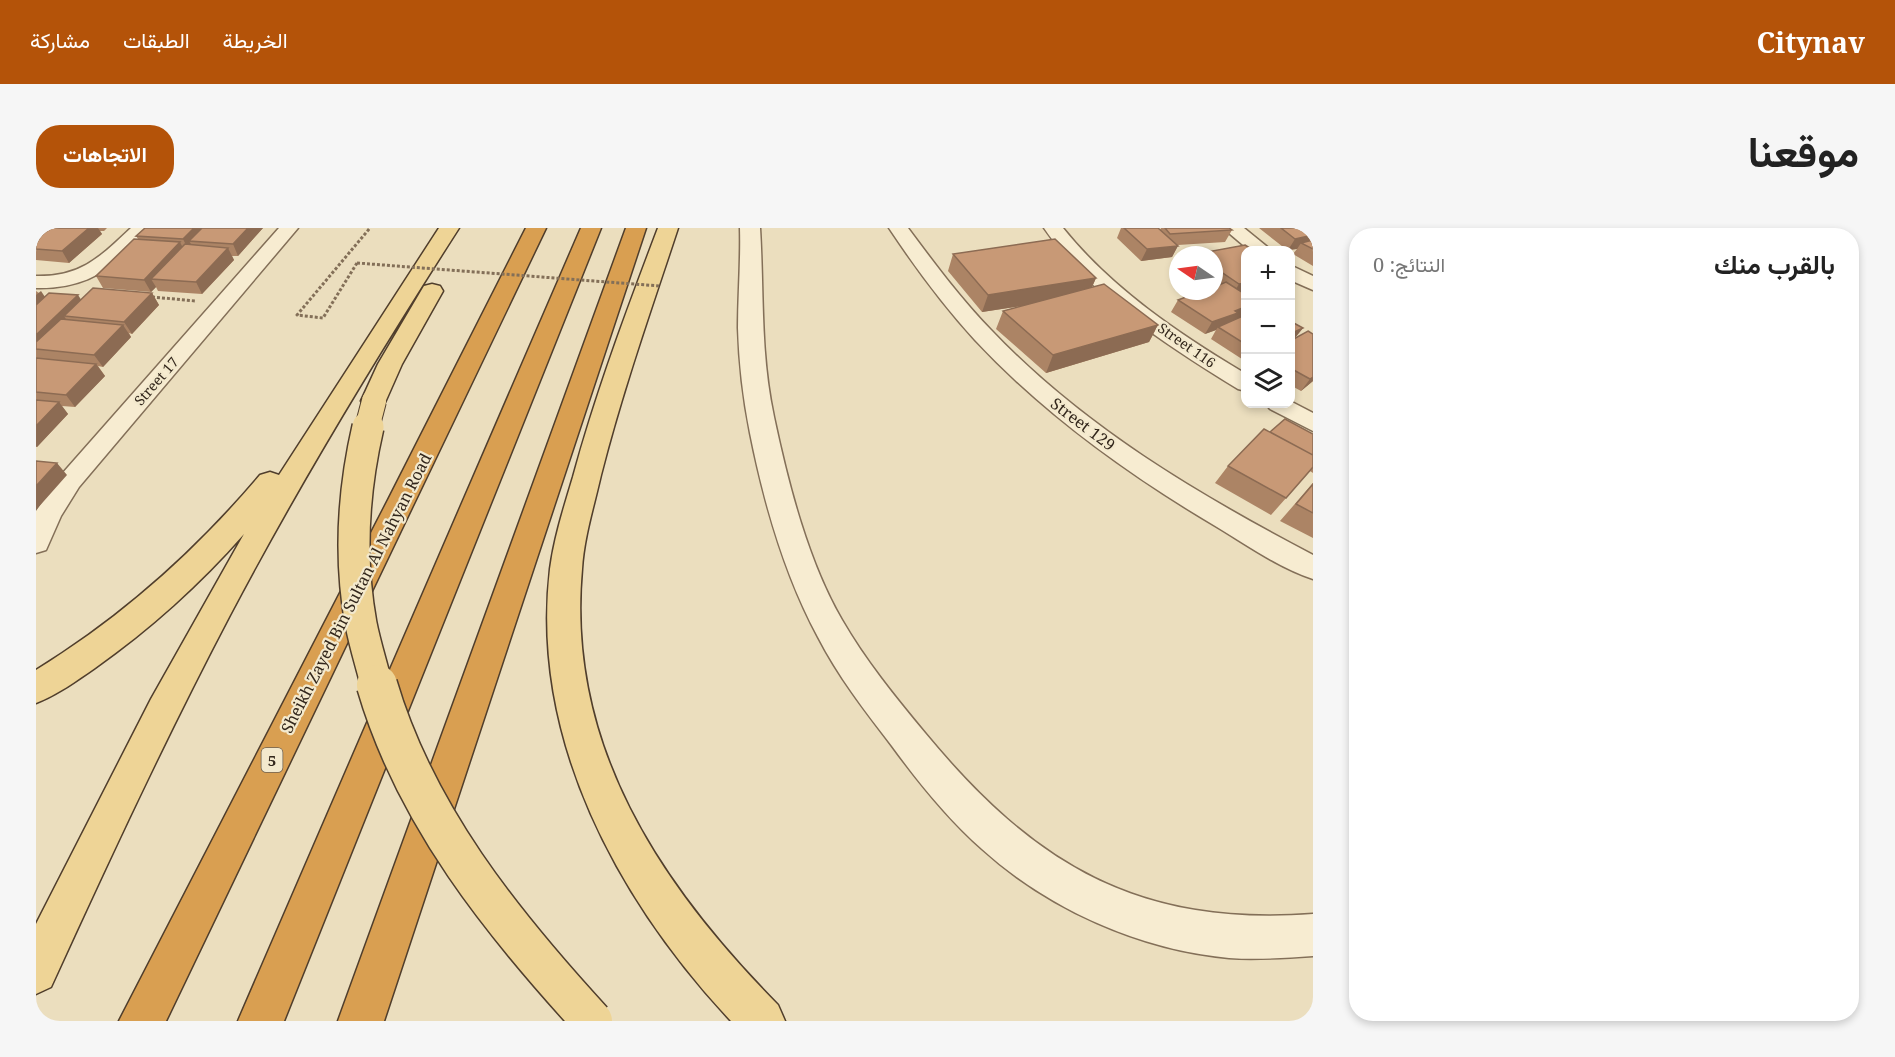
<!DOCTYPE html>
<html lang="ar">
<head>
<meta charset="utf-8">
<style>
  :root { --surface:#fff; --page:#f6f6f6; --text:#222; --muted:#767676; --line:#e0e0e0; --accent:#b45309 }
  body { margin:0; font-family:"Noto Serif",Vazirmatn,serif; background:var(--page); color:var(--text); direction:rtl }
  .controls { position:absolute; right:18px; top:18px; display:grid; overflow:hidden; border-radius:12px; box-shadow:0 3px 9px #0003 }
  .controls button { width:54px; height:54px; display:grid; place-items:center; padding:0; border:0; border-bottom:2px solid var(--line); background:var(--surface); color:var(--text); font:30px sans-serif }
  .compass { position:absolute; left:1133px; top:18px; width:54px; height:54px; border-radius:50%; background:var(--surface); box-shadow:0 3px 9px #0003; rotate:283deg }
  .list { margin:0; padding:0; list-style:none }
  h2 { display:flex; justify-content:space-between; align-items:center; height:78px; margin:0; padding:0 24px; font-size:26px }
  h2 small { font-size:20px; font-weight:400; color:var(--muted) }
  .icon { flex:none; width:33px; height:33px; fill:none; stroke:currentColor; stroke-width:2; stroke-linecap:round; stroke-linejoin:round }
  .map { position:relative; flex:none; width:1277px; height:793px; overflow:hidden; direction:ltr; border-radius:24px }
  header { display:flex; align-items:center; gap:36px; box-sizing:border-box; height:84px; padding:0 30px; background:var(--accent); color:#fff }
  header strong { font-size:28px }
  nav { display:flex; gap:33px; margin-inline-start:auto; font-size:21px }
  .intro { display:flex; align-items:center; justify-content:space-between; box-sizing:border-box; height:144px; padding:0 36px }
  h1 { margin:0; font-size:42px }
  .button { padding:15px 27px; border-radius:24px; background:var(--accent); color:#fff; font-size:21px; font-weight:700 }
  main { display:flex; gap:36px; padding:0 36px }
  aside { flex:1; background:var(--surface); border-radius:24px; box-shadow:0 3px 9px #0003 }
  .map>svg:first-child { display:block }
</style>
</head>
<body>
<header>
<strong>Citynav</strong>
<nav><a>الخريطة</a><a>الطبقات</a><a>مشاركة</a></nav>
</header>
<div class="intro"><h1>موقعنا</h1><a class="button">الاتجاهات</a></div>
<main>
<aside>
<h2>بالقرب منك<small>النتائج: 0</small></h2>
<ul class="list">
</ul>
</aside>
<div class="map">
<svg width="1277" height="793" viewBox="0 0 1277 793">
  <rect width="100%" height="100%" fill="#ebdebe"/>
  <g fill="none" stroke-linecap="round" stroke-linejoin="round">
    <g stroke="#836f58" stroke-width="3">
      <path id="minor" d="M95,0H115C110,8 103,14 96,20C68,48 40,61 0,60V48C45,49 64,29 95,0Z
        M243,0H262L43,259L25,288L10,322L0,325V283L25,247Z
        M853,0H872C898,35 924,70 955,102C1046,198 1161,266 1277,327V351C1243,340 1211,317 1181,299C1093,247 1009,187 939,112C907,77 879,39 853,0Z
        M1008,0H1027C1076,61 1143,106 1210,146V163L1202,161C1132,118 1055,69 1008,0Z
        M1187,0H1208L1235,22H1213Z
        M1254,37L1277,48V62L1254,52Z
        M1254,173L1277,185V203L1234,181L1230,176H1254Z"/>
    </g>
    <g stroke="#836f58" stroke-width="3">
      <path id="tertiary" d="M704,0H724C728,65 724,124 738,189C752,255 772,334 806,392C829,432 859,469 889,505C998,637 1102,699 1277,686V728C1249,730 1221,732 1193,730C1104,722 1012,681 946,621C912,591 883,555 856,518C829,483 802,448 782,409C748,346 728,275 714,205C707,170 703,135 702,100C702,67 705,33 704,0Z"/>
    </g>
    <g stroke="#503e2c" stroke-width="3">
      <path id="primary" d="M403,0H423C342,126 264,254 194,387C130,509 72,634 15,759L0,766V696L115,471L208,306C164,356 114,401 59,440C40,453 21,467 0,475V442C86,389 159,324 224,247L234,244L243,247Z
        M622,0H642C615,82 586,164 565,247C558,278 548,309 546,341C530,517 623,656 742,777L749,793H695C582,672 494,511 514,341C518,310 528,279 537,249C560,164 591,82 622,0Z
        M396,56L404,58L407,63L366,136L347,179L338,181L329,179L325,173L342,136L385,63L388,58Z"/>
    </g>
    <g stroke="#503e2c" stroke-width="3">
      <path id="motorway" d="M490,0H510L130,793H83L352,272Z
        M545,0H565L248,793H202Z
        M590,0H610L348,793H302Z"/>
    </g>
    <path stroke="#836f58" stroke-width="3" stroke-dasharray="3 2" stroke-linecap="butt" d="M321,35L287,90L261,87L334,0
      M116,69L160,73"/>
    <use href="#minor" fill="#f7ecd1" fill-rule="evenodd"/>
    <use href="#tertiary" fill="#f7ecd1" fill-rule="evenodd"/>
    <use href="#primary" fill="#eed496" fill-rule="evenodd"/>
    <use href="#motorway" fill="#d99f51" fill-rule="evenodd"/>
    <g stroke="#503e2c" stroke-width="26" stroke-linecap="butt">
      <path id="primary-bridge-far2" d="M331,200L338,173"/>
    </g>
    <g stroke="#503e2c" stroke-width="34" stroke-linecap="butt">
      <path id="primary-bridge-far1" d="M332,199C317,264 313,330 325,396C329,417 336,438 341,459"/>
    </g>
    <g stroke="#503e2c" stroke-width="43" stroke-linecap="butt">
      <path id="primary-bridge" d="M341,457C379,587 466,695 556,793"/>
    </g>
    <path stroke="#836f58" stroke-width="3" stroke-dasharray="3 2" stroke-linecap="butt" d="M321,35L624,58"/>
    <use href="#primary-bridge-far2" stroke="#eed496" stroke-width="24"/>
    <use href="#primary-bridge-far1" stroke="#eed496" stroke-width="31"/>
    <use href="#primary-bridge" stroke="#eed496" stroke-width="40"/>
  </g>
  <path fill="#ac8465" d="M0,0H71L68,3H64L66,6L33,35L0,32Z
    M109,0H227L202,28H196L198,32L166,66L122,63L120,59L115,64L67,60L60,48L102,11L100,8Z
    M1085,0H1122L1124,2L1125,0H1193L1196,2L1189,14L1142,17L1136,29L1105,33L1081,10Z
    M1223,0H1277V38L1257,26L1261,21L1251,22Z
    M1209,17L1208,65L1209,66V133L1175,111L1180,102L1169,106L1135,84L1142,72L1181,58L1178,55V27H1159L1160,26Z
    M917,26L1060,50L1056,59L1122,97L1113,114L1010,145L960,101L967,83L991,77L946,84L912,43Z
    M0,63L9,69L45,72L116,65L123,77L96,106L93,105L95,109L67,139L62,138L69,148L39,179L26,178L32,186L1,219H0Z
    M1254,93L1267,100L1258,111L1277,153L1265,163L1254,157Z
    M1234,204L1277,206V245L1274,243L1235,287L1179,255L1192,238Z
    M1277,255V310L1244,293Z"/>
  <path fill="#8c6b53" d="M0,0H17L0,17Z
    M53,0H62L66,6L33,35L26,23Z
    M158,0H175L153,13L157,19L153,23L147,11Z
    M212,0H227L202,28L197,16Z
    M1277,7V17L1265,15L1261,21L1252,22L1259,11Z
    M144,14L150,26L115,51L120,59L115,64L108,52Z
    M1142,18L1136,29L1105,33L1111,21Z
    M192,20L198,32L166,66L160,54Z
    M1060,50L1052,68L946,84L952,67Z
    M1209,55V63L1208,65L1196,68L1203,56Z
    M5,63L13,75L0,87V67Z
    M116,65L123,77L96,106L88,94Z
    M42,67L50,79L28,88L33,96L0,121V107Z
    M1209,79V88L1182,99L1180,102L1169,106L1176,94L1199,83Z
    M87,97L95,109L67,139L58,127Z
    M1122,97L1113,114L1010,145L1017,127Z
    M1267,100L1258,111L1254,113V106Z
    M60,136L69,148L39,179L30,167Z
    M1277,149V153L1265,163L1274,151Z
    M23,174L32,186L1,219L0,218V198Z
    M21,235L31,247L0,282V258Z"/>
  <path fill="#c89976" stroke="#8c6b53" stroke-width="1.5" d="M10,0H53L26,23L0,21V8Z
    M109,0H158L147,11L100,8Z
    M166,0H212L197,16L153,13Z
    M1088,0H1122L1142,18L1111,21Z
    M1129,0H1193L1196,2L1134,6Z
    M1245,0H1277V7L1259,11Z
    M98,11L144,14L108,52L60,48Z
    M1019,11L1060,50L952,67L917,26Z
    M1277,12V21L1265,15Z
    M149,16L192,20L160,54L115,51Z
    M1209,17L1217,22H1209V55L1203,56L1178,39V27H1162L1160,26Z
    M1190,54L1209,66V79L1199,83L1202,85L1176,94L1142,72L1166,63H1178V59Z
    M1068,56L1122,97L1017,127L967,83Z
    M57,60L116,65L88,94L28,88Z
    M13,65L42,67L0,107V77Z
    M1209,87V116L1182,99Z
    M25,91L87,97L58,127L0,121V114Z
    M1254,93L1267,100L1254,106Z
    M1272,103L1277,106V149L1274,151L1254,140V113Z
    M0,130L60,136L30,167L0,164Z
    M0,172L23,174L0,198Z
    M1249,191L1277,206V227L1234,204Z
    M1228,201L1277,227V239L1250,270L1192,238Z
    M0,233L21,235L0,258Z
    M1277,256V285L1260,276Z"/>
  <g text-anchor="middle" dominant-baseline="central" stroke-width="4.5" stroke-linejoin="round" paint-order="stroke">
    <g font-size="14" fill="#33271c" stroke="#f3e9cd">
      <text transform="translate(1151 117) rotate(35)">Street 116</text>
      <text transform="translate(120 153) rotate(-49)">Street 17</text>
    </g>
    <rect fill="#f3e9cd" stroke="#6d6151" stroke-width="1.5" x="225.5" y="520" width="21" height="24" rx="4.5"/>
    <g font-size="15" font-weight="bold" fill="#33271c">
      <text x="236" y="532">5</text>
    </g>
    <g font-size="16" fill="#33271c" stroke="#f3e9cd">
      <text transform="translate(1047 196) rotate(37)">Street 129</text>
      <text transform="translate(320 365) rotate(-63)">Sheikh Zayed Bin Sultan Al Nahyan Road</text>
    </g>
  </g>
</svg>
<div class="controls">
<button>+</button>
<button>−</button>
<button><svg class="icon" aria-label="layers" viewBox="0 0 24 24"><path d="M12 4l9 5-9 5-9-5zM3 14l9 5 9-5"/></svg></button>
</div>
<svg class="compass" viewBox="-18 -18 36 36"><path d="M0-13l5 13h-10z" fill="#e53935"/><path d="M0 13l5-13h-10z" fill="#767676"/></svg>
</div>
</main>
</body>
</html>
